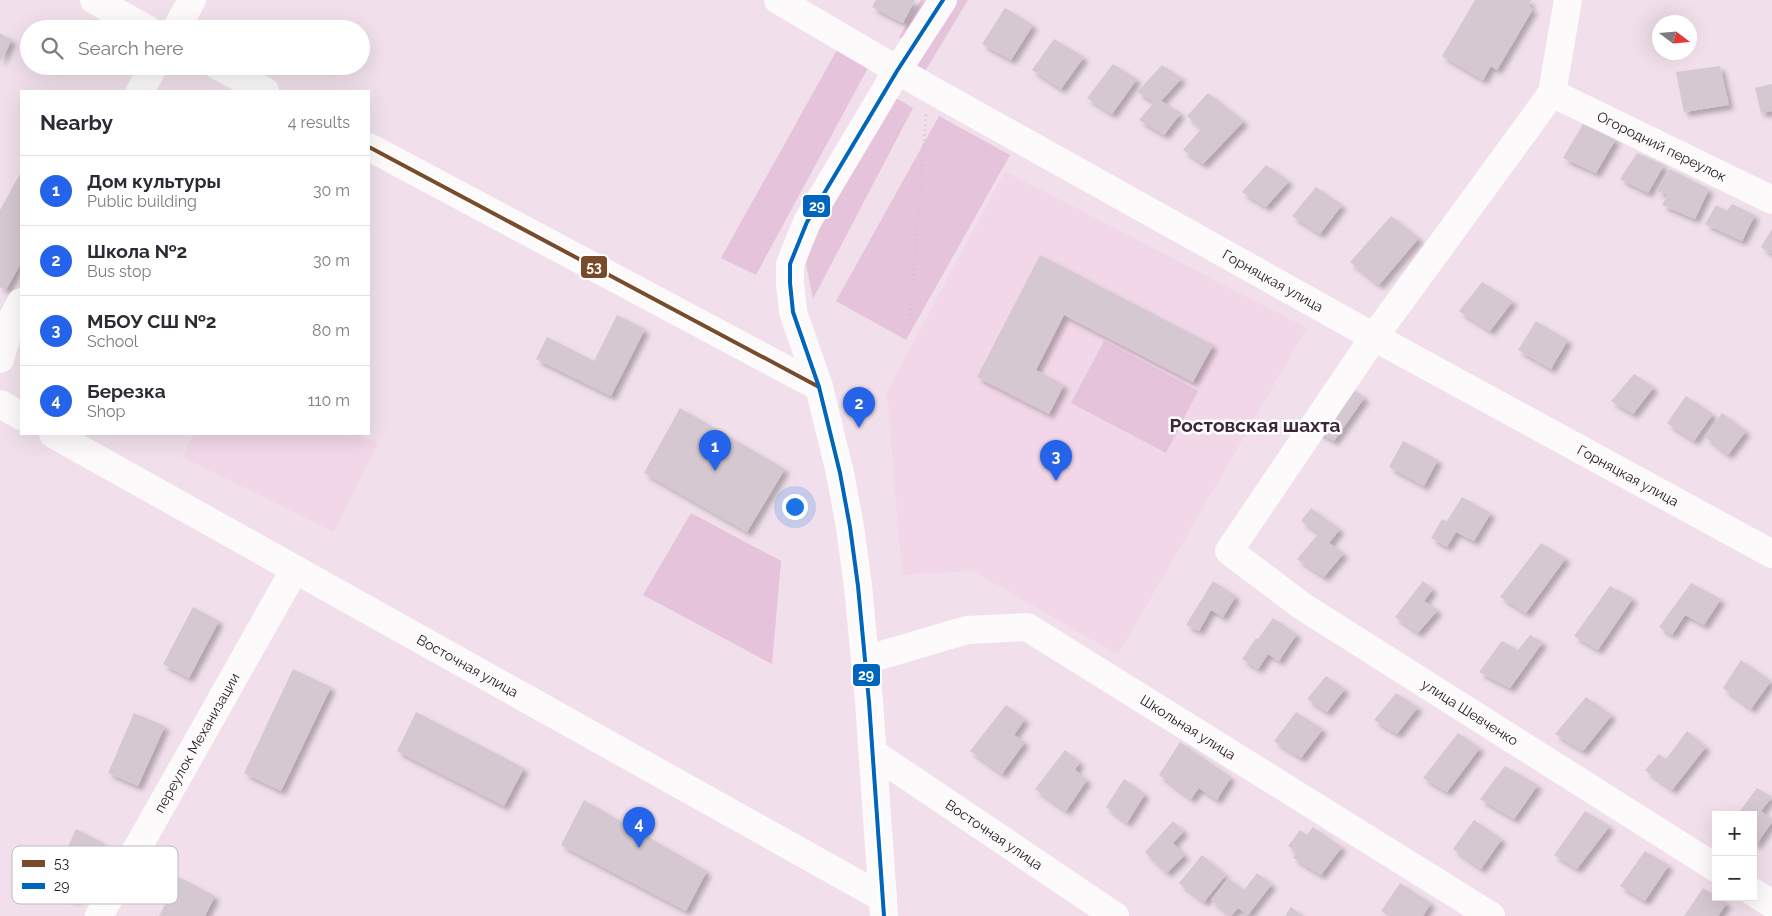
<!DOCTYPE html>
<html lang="en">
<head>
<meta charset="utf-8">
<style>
  :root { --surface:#fff; --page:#f2f2f3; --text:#2b2b33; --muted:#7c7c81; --line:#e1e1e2; --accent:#2563eb }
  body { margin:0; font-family:Raleway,sans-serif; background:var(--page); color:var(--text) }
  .controls { position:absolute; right:15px; bottom:15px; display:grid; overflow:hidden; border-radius:0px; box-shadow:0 5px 20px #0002 }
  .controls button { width:45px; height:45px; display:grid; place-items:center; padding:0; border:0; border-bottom:1px solid var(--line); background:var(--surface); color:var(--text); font:25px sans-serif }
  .compass { position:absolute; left:1652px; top:15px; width:45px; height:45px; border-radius:50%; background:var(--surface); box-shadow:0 5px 20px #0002; rotate:106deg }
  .you { position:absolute; left:794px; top:506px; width:18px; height:18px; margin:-12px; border:4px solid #fff; border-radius:50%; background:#1a73e8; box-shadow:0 0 0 8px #1a73e833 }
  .badge { display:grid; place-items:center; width:32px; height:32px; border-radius:50%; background:var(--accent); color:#fff; font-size:16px; font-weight:700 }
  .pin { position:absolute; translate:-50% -41px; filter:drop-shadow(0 1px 2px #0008) }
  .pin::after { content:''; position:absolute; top:26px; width:18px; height:15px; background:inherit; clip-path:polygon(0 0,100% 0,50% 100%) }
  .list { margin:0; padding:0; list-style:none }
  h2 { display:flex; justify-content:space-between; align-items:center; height:65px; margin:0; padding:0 20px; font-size:21px }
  h2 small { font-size:16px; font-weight:400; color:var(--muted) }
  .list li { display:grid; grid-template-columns:32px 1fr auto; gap:15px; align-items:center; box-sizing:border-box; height:70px; padding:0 20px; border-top:1px solid var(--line) }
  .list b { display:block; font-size:19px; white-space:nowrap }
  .list p { margin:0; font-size:16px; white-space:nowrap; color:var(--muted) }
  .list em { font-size:16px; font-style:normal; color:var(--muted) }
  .icon { flex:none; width:28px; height:28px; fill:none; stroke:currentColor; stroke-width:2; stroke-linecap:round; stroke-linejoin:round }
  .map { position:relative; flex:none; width:1772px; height:916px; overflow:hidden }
  .search { position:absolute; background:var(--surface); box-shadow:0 5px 20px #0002; left:20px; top:20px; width:350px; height:55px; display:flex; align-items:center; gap:12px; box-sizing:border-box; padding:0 18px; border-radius:28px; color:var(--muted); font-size:19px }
  .panel { position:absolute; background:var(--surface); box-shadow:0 5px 20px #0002; left:20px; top:90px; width:350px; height:345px; border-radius:0px }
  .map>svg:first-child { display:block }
</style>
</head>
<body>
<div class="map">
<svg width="1772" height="916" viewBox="0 0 1772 916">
  <defs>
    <filter id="shadow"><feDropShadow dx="4.5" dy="4.5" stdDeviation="2.5" flood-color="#0004"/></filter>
  </defs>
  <rect width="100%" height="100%" fill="#f1e0eb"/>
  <path fill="#f2d7e9" d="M1005,171L1307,328L1118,655L973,571L902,575L887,391Z
    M194,434H358L378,443L334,532L182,457Z"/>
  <path fill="#e5c3da" d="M921,0H928L904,40L899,37Z
    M949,0H968L921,78L909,69Z
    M838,48L869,66L756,275L721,258Z
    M891,95L913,108L813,299L806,264L812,234Z
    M939,116L1010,155L906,340L836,301Z
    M1104,341L1198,391L1166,453L1071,403Z
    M691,513L781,561L772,664L643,595Z"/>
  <path fill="#d5c8d1" filter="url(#shadow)" d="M876,0H915L903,23L872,7Z
    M1475,0H1531L1528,6L1533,9L1497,70L1491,66L1483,80L1442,56Z
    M1005,8L1033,25L1011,60L982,44Z
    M0,33L12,40L0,62Z
    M1054,39L1084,57L1061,89L1032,70Z
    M1113,64L1137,79L1112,114L1087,98Z
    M1162,65L1182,78L1161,101L1181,113L1164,135L1139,120L1154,102L1137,92Z
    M1720,66L1729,105L1684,112L1676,72Z
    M1772,84V111L1761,113L1755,88Z
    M1208,93L1244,121L1203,164L1183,150L1201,129L1187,116Z
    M1583,124L1616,139L1596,173L1563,158Z
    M1637,153L1664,165L1648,193L1620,179Z
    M1266,165L1289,181L1266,207L1242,192Z
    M1670,169L1709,189L1695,219L1662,205L1668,195L1657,191Z
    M21,172V263L6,290L0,287V210Z
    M1316,187L1342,205L1320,234L1292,216Z
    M1732,204L1755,215L1742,241L1705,224L1716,205L1727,211Z
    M1391,216L1419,238L1379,285L1350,262Z
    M1772,229V254L1761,247Z
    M1040,255L1213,345L1193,382L1064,315L1036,370L1064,385L1049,414L977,377Z
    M1482,282L1513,301L1490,331L1459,311Z
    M617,315L645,329L611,396L536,359L547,337L594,361Z
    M1536,321L1568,340L1551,369L1518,350Z
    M1634,374L1654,387L1633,414L1611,401Z
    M1346,386L1365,397L1334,441L1316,431Z
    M1686,396L1713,414L1694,441L1667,423Z
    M680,408L785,469L747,532L644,473Z
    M1722,413L1746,431L1728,455L1705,437Z
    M1403,441L1438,460L1424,486L1389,467Z
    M1462,497L1491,513L1474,541L1456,532L1447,547L1431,538L1442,519L1447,521Z
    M1311,508L1340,529L1329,543L1344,553L1324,577L1297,559L1319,533L1301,521Z
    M1541,543L1566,558L1526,613L1500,597Z
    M1213,581L1236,596L1223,617L1211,610L1199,631L1186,625Z
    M1423,581L1433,589L1424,601L1438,610L1418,633L1395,617Z
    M1691,583L1721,599L1704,625L1685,615L1672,635L1659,627Z
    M1610,586L1633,598L1598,650L1574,636Z
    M193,607L219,621L189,678L163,664Z
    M1273,618L1297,634L1279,661L1268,654L1258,669L1242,659L1256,638L1258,639Z
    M1530,635L1543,642L1510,688L1479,672L1502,641L1518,650Z
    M1741,660L1771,681L1751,709L1723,688Z
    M293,669L331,687L281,791L244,773Z
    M1326,676L1345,689L1327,712L1307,699Z
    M1396,693L1418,707L1397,734L1374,720Z
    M1586,697L1612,715L1583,751L1555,734Z
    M1006,705L1025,719L1014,735L1025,742L1002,774L970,751Z
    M416,712L524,768L504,806L397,751Z
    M1296,712L1323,729L1301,758L1274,741Z
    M134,713L165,726L138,786L108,773Z
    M1687,731L1706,747L1672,790L1645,770L1659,754L1666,759Z
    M1458,733L1480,748L1447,792L1423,778Z
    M1180,742L1231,777L1217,800L1199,788L1191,799L1159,775Z
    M1065,750L1080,762L1075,770L1087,780L1066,811L1035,789Z
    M1505,766L1538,785L1514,819L1480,799Z
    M1124,779L1145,794L1127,823L1106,807Z
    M1757,788L1772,797L1761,811L1772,819V822L1756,845L1753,843V815H1737Z
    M584,800L707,871L686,911L561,845Z
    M1585,811L1610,826L1577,869L1554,855Z
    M1474,820L1502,839L1481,869L1453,849Z
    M1173,821L1184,831L1173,843L1185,855L1167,873L1145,852Z
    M1313,827L1342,847L1321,875L1293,858L1297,852L1288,846L1300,830L1307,835Z
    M76,829L102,842L75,900L49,888Z
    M1645,851L1669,865L1645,901L1620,886Z
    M1202,855L1226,875L1204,902L1179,883Z
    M1257,873L1272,884L1248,915L1238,908L1231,916L1211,900L1228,878L1244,890Z
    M179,877L215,896L205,916H159Z
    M1400,883L1431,903L1423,916H1389L1381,911Z
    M1703,888L1727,903L1718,916H1684Z
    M1291,907L1303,916H1285Z"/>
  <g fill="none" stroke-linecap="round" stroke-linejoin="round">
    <path stroke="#ccc8cb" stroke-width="3" stroke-dasharray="1 4" stroke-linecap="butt" d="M909,330L926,114"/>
    <g stroke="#fdfafc" stroke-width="28">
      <path d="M94,0L147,29"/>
      <path id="s1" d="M778,0L928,88L1374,337L1772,554"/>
      <path id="s2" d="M1568,0L1552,93L1374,337L1229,551L1302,606L1716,868"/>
      <path d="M176,29L192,0"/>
      <path d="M218,66L265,91"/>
      <path d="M140,91L154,66"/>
      <path id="s3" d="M1552,93L1772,200"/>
      <path d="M369,147L819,387"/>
      <path d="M0,359L11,321L21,302"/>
      <path d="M0,404L21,416"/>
      <path id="s4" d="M53,434L883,898"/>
      <path id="s5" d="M865,660L967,630L1027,627L1491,916"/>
      <path id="s6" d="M873,753L1115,916"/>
      <path d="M1753,892L1772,904"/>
      <path id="s7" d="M99,916L295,569"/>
    </g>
    <path stroke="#fdfafc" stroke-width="28" d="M884,916L869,702L858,586L850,527L840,473L819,387L793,312L790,283V264L807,222L897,71L943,0"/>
    <g stroke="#fff" stroke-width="8">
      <path id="bus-1" d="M369,147L819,387"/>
    </g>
    <g stroke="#fff" stroke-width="8">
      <path id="bus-2" d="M884,916L869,702L858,586L850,527L840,473L819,387L793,312L790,283V264L807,222L897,71L943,0"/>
    </g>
    <use href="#bus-1" stroke="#7a4b2a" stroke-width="4"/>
    <use href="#bus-2" stroke="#0065bd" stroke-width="4"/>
  </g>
  <g text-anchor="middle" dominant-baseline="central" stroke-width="5" stroke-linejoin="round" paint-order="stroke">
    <g font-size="14" fill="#22181f" stroke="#fff">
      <text stroke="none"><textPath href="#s3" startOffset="122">Огородний переулок</textPath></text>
      <text stroke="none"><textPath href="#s1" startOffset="569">Горняцкая улица</textPath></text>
      <text stroke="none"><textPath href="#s1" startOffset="974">Горняцкая улица</textPath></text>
      <text stroke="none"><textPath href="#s4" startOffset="475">Восточная улица</textPath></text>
      <text stroke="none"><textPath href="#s2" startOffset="945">улица Шевченко</textPath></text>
      <text stroke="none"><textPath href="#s5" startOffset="356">Школьная улица</textPath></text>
      <text stroke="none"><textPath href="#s7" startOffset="199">переулок Механизации</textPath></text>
      <text stroke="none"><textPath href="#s6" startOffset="146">Восточная улица</textPath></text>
    </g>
    <g font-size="19" font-weight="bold" fill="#3c2736" stroke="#fff">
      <text x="1255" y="425">Ростовская шахта</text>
    </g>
  </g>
  <rect x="12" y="846" width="166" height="58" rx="8" fill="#fff" stroke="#bdbabc" stroke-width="1"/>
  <rect x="22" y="860" width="23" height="7" fill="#7a4b2a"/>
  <rect x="22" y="883" width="23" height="6" fill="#0065bd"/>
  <g font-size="14" fill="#22181f">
    <text x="54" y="868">53</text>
    <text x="54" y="891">29</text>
  </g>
  <g stroke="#fff" stroke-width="2">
    <rect x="802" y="194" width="29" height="24" rx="5" fill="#0065bd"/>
    <rect x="580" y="255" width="28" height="24" rx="5" fill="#7a4b2a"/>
    <rect x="852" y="663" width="29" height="24" rx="5" fill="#0065bd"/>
  </g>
  <g font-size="14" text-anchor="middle" font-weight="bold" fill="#fff">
    <text x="817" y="211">29</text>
    <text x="594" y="272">53</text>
    <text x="866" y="680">29</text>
  </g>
</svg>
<div class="controls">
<button>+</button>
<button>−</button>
</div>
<svg class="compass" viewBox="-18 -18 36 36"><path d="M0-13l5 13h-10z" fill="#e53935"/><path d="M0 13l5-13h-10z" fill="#7c7c81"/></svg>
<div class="you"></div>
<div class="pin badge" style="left:715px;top:471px">1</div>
<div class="pin badge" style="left:859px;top:428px">2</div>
<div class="pin badge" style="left:1056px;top:481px">3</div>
<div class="pin badge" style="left:639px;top:848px">4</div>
<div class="search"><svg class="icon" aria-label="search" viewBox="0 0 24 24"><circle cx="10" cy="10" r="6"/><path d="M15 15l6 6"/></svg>Search here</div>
<section class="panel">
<h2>Nearby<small>4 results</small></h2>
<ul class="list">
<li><span class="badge">1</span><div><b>Дом культуры</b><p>Public building</p></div><em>30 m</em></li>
<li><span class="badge">2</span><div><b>Школа №2</b><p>Bus stop</p></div><em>30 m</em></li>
<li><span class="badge">3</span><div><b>МБОУ СШ №2</b><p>School</p></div><em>80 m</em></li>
<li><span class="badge">4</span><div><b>Березка</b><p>Shop</p></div><em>110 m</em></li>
</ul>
</section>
</div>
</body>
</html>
